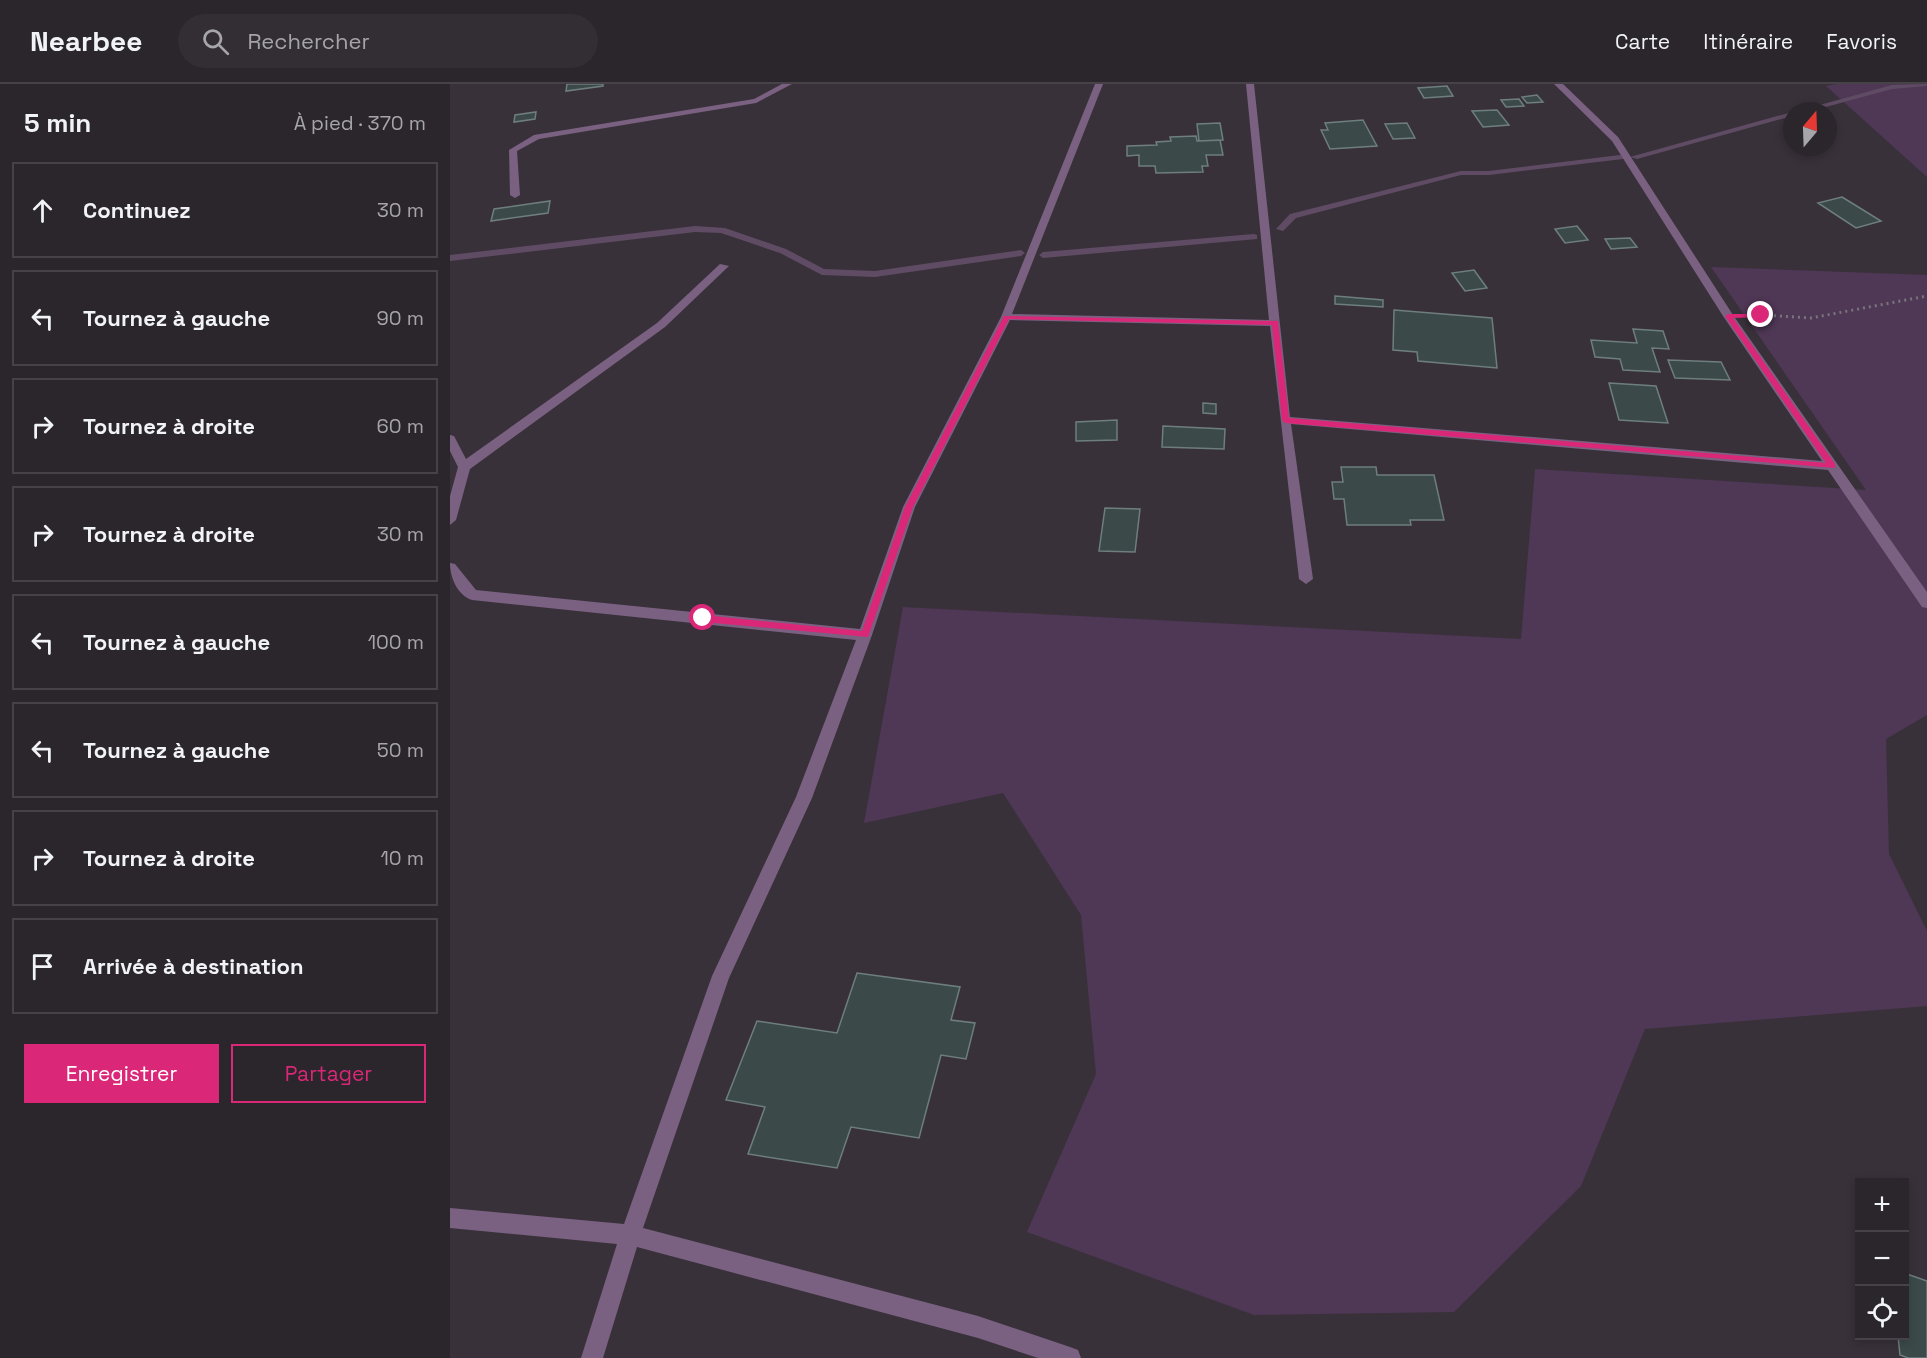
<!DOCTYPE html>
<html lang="fr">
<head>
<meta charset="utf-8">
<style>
  :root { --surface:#2b252c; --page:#332d34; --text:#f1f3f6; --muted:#a6a5a9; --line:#474248; --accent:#db2777 }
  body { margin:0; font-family:"Space Grotesk",sans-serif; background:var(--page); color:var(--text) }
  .controls { position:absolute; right:18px; bottom:18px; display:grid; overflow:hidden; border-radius:0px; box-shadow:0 3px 9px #0003 }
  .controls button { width:54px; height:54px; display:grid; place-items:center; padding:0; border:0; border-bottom:2px solid var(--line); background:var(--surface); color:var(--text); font:30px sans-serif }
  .compass { position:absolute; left:1333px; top:18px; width:54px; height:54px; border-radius:50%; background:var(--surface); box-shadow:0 3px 9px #0003; rotate:19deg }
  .stop { position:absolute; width:18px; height:18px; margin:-14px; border:4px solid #db2777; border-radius:50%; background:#fff }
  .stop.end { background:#db2777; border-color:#fff; box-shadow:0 2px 6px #0008 }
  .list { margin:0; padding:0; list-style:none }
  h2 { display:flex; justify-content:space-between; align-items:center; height:78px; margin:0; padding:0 24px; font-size:26px }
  h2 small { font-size:20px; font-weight:400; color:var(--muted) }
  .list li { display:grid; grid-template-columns:39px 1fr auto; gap:18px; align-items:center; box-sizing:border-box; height:96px; margin:0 12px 12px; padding:0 12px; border:2px solid var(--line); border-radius:0px }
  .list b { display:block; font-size:22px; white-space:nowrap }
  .list em { font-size:20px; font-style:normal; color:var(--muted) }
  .actions { display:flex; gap:12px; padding:18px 24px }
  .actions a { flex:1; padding:14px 0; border:2px solid var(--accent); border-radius:0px; text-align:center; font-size:21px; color:var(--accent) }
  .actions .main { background:var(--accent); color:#fff }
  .icon { flex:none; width:33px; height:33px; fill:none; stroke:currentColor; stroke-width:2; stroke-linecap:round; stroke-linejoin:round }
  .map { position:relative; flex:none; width:1477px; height:1274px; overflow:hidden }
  header { display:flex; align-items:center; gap:36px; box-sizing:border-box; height:84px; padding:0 30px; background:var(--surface); border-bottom:2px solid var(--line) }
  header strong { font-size:28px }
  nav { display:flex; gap:33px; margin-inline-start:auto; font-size:21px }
  .search { width:420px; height:54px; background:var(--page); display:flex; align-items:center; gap:15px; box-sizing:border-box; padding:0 21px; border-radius:33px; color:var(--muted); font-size:22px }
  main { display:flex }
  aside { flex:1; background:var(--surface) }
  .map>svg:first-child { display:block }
</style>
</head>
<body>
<header>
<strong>Nearbee</strong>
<div class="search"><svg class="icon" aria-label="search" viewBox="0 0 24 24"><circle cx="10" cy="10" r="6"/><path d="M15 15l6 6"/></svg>Rechercher</div>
<nav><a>Carte</a><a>Itinéraire</a><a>Favoris</a></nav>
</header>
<main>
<aside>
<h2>5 min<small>À pied · 370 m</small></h2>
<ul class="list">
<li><svg class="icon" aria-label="ahead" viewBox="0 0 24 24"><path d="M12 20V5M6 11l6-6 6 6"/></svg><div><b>Continuez</b></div><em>30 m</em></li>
<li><svg class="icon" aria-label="left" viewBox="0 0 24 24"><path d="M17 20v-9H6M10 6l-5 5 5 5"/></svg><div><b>Tournez à gauche</b></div><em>90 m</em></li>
<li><svg class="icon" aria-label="right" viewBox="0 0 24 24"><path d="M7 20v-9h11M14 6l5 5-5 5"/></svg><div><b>Tournez à droite</b></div><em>60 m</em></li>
<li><svg class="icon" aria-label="right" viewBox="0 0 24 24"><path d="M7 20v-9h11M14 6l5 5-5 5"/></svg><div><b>Tournez à droite</b></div><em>30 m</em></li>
<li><svg class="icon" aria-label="left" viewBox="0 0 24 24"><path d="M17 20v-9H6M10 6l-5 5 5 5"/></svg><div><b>Tournez à gauche</b></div><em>100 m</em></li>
<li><svg class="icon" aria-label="left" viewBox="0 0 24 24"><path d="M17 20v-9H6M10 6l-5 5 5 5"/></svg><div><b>Tournez à gauche</b></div><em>50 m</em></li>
<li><svg class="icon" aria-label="right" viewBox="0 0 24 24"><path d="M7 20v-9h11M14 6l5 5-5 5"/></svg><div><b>Tournez à droite</b></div><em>10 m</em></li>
<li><svg class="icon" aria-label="arrive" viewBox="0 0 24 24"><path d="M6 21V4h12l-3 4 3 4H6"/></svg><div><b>Arrivée à destination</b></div></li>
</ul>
<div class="actions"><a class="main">Enregistrer</a><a>Partager</a></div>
</aside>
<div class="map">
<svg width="1477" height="1274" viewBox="0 0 1477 1274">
  <rect width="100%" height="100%" fill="#39313a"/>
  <path fill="#4f3756" d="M1386,0H1477V93L1376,2Z
    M1261,183L1477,191V631L1436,655L1439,770L1477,847V922L1195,945L1131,1102L1004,1228L804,1231L577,1148L646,990L631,831L553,709L414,739L453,523L1071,555L1085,385L1416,406Z"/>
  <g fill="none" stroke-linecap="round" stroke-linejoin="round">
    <path fill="#5f4c64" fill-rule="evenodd" d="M1477,0L1476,2L1442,5L1361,27H1348L1442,1Z
      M1342,28V32L1187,75L1180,73Z
      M1170,71H1173V75L1039,91H1011L846,134L833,147L826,145L840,130L1011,87H1039Z
      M245,142L275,144L336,165L374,185L425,187L571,166L575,169L571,172L425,193L372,191L330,169L271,149L245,148L0,177V171Z
      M804,150L807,151V155L593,174L589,171L593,168Z"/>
  </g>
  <path fill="#3b4a49" stroke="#6e7e7e" stroke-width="1.5" d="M117,0H153V2L116,7Z
    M997,2L1003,12L974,14L968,4Z
    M1087,11L1093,18L1077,19L1072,13Z
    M1069,15L1074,22L1056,23L1051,16Z
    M1047,26L1059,41L1033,43L1022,27Z
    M86,28L85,35L64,38L65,31Z
    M913,36L927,62L880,65L871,46H878L875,39Z
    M770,39L773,56L749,57L747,40Z
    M957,39L965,54L943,55L935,40Z
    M746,52L747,57L770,56L773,71H756L758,82H752L753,88L706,89L705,82H689V71L677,72V62L707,61L706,58L721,57L720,53Z
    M1392,113L1431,137L1406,144L1368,119Z
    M100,117L98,129L41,137L44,125Z
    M1127,142L1138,156L1115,159L1105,145Z
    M1180,154L1187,163L1161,165L1155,155Z
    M1024,186L1037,204L1015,207L1002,189Z
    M885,212L933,216V223L885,220Z
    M944,226L1042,234L1047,284L968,277L967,268L943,266Z
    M1183,245L1213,247L1219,265L1202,264L1210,288L1173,286L1170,275L1145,273L1141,256L1187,259Z
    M1218,276L1271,278L1280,296L1225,294Z
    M1159,299L1206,302L1218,339L1169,336Z
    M753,319L766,320V330L753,329Z
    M667,336V356L626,357V338Z
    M713,342L775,345L774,365L712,363Z
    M891,383H926L927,391H984L994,436H960L961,441H897L894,415H884L882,398H893Z
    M655,424L690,425L685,468L649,467Z
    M407,889L510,903L501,936L525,939L516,975L491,971L469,1054L401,1043L387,1084L298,1070L315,1023L276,1016L307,937L387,949Z
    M1454,1189L1477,1197V1274H1458L1450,1271L1448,1252H1454Z"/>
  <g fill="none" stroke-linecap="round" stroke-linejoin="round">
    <path stroke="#79737a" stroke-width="3" stroke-dasharray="2 4" stroke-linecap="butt" d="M1312,231L1361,234L1477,212"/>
    <path fill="#7a6181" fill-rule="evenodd" d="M332,0H342L306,19L89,55L67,67L70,111L65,114L60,111L59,66L84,51L304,15Z
      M645,0H653L562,230L819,236L796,0H804L840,333L1372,377L1273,232L1162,57L1104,0H1113L1168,53L1283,231L1477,508V524L1472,523L1378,386L841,340L863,495L856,500L849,495L820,242L560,236L465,423L422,551L362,714L279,894L193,1144L528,1232L620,1263L628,1266L631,1274H588L528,1254L187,1163L153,1274H131L167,1160L0,1144V1124L174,1140L262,892L346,713L406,556L22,516C7,511 0,493 0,479L5,480L26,506L410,545L453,423L551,233Z
      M270,180L279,182L215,243L20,385L6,436L0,441V412L8,383L0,367V351L4,352L16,375L207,239Z"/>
  </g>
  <path fill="#db2777" d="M1278,230H1313L1311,233L1283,234L1385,380V384L835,339L832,336L822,241L559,235L463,423L418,553L253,538L249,534L253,531L412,547L455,423L554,232L828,237L839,334L1376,379L1275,232Z"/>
</svg>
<div class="controls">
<button>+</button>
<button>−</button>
<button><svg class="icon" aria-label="locate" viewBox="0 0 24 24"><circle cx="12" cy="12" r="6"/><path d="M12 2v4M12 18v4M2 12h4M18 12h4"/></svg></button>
</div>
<svg class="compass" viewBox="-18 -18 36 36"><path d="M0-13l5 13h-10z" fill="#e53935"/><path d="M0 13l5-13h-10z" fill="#a6a5a9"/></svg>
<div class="stop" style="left:253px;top:534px"></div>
<div class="stop end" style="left:1311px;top:231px"></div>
</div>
</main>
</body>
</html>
